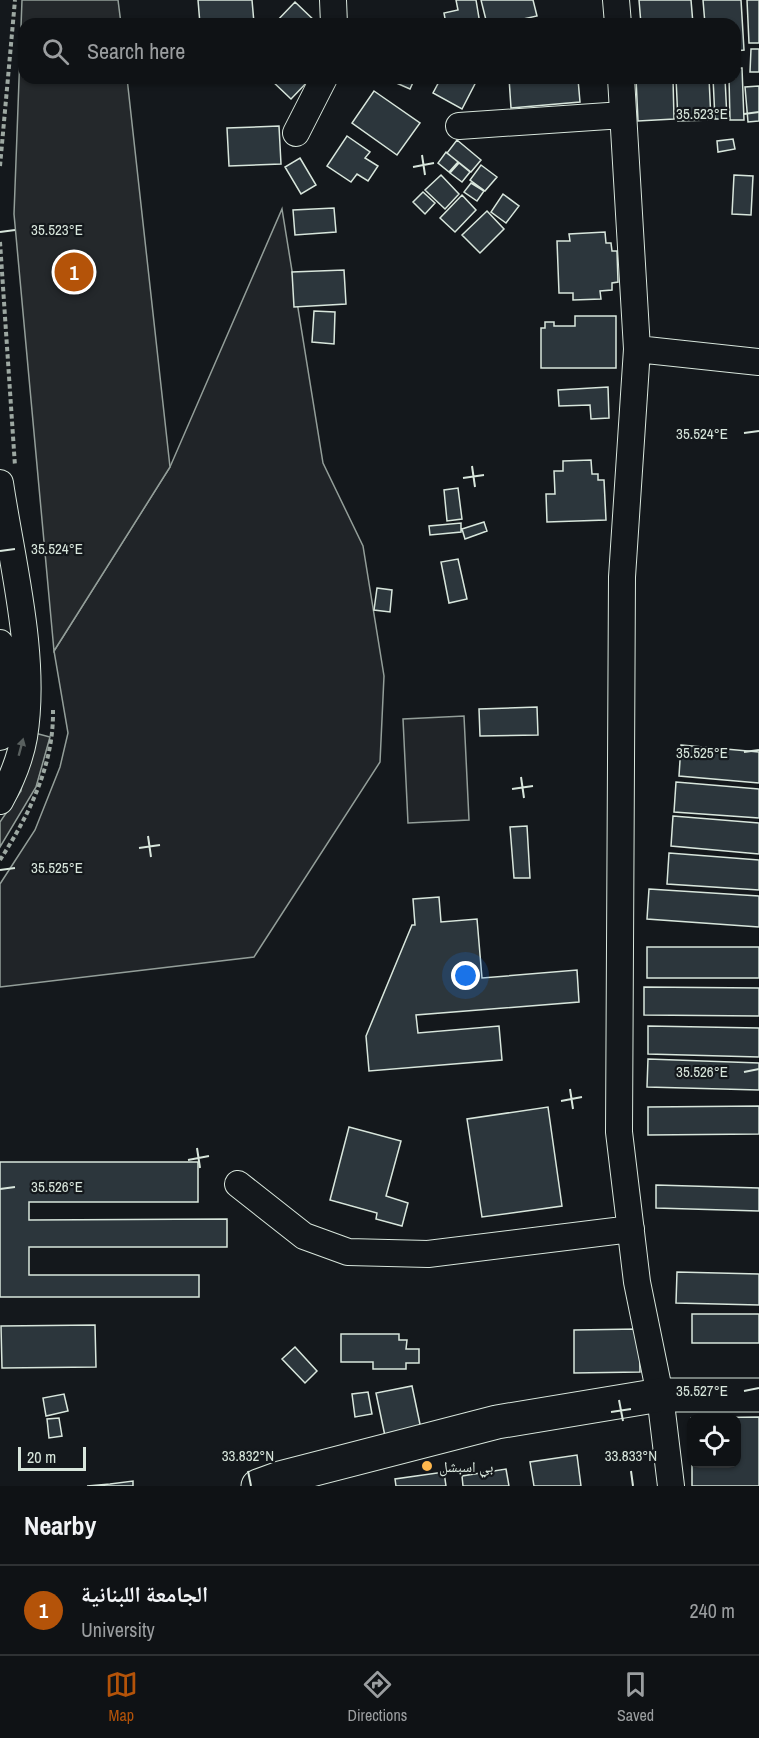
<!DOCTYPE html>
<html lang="en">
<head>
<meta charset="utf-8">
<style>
  :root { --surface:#0f1215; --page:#1d2022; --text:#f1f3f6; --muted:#9b9ea0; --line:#2f3234; --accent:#b45309 }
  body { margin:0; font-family:"Archivo Narrow","Noto Naskh Arabic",sans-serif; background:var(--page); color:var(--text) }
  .controls { position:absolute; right:18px; bottom:18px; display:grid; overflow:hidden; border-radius:12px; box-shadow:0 2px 4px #0004 }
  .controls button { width:54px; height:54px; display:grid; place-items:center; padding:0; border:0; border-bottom:2px solid var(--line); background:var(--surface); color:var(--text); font:30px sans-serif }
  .scale { position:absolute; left:18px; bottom:15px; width:68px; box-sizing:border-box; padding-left:6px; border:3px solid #d8e6dc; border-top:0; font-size:16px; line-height:21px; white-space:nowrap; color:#d8e6dc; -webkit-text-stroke:4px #14181c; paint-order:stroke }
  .you { position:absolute; left:466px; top:976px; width:21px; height:21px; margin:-15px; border:4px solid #fff; border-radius:50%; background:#1a73e8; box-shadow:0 0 0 9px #1a73e833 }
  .badge { display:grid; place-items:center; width:39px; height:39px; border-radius:50%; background:var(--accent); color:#fff; font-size:20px; font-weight:700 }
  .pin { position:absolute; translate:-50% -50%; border:3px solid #fff; box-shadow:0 2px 6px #0006 }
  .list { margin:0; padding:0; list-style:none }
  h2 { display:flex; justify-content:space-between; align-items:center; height:78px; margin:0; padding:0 24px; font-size:26px }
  h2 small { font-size:20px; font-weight:400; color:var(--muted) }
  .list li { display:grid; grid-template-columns:39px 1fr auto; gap:18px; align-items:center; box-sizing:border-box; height:90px; padding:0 24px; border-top:2px solid var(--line) }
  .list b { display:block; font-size:22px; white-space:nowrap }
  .list p { margin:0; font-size:20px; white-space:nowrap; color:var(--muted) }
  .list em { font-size:20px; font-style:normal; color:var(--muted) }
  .icon { flex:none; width:33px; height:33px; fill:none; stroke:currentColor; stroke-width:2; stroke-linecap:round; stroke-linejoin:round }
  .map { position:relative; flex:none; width:759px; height:1486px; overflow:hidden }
  .search { position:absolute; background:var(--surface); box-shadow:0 2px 4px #0004; left:18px; right:18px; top:18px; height:66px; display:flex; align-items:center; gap:15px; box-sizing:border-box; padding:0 21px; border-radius:18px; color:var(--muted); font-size:22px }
  .sheet { height:168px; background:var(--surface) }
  nav { display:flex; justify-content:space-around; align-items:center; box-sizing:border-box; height:84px; border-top:2px solid var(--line); background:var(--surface); font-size:16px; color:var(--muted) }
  nav a { display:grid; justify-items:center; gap:3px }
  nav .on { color:var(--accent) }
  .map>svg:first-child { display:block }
</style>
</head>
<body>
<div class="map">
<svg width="759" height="1486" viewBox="0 0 759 1486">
  <rect width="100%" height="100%" fill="#14181c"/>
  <path fill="#202428" stroke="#939e99" stroke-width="1.5" d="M282,209L323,463L363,546L384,676L380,762L254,957L0,987V884L35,830L60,767L68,733L54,651L170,467Z
    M464,716L469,820L408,823L403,719Z"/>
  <path fill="#24282b" stroke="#939e99" stroke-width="1.5" d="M22,0H118L121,24H24V78H127L170,467L54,651L14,214Z
    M31,732L50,737L36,787L0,847V822L21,791Z"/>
  <path fill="#2c363c" stroke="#d8e6dc" stroke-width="1.5" d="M198,0H252L254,23L200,24Z
    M456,0H476L480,24H446L444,13L458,10Z
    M481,0H533L537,16L523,19L525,24H487Z
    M639,0H691L693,24H641Z
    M703,0H741L744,50L735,51V24H705Z
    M747,0H759V43H749Z
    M295,2L318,24H274Z
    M751,49H759V72H750Z
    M735,68H742L744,120H730L729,78H735Z
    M269,78H311L291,99Z
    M385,78H415L410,89Z
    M441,78H478L462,109L433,93Z
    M509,78H592L578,79L580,102L511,108Z
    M636,78H673L674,119L638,121Z
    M676,78H709L711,120L678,121Z
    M713,78H725L727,119H715Z
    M759,86V121L748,122L745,87Z
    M374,91L420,123L397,155L352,123Z
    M279,126L281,164L229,166L227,128Z
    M347,136L370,152L365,158L378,166L368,181L357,174L351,182L327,166Z
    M733,139L735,149L718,152L717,141Z
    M457,140L481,160L471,172L447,153Z
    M446,152L458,162L449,172L438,163Z
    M300,158L316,185L301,194L285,167Z
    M459,163L470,172L462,182L450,173Z
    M481,165L497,177L485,191L470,180Z
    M441,175L459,194L445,209L425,190Z
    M734,175L753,176L751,215L732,214Z
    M471,183L484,191L477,201L464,192Z
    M423,192L435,203L425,214L413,202Z
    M503,194L519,206L506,223L491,212Z
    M462,195L476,210L455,232L440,218Z
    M334,208L336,232L295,235L293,210Z
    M487,211L504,229L480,253L462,235Z
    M605,232L606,243H611L612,251H617L618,282L612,283V290L600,291L601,299L573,300V293H559L557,241H570L569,234Z
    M344,270L346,304L294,307L292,272Z
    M314,311L335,312L334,344L312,342Z
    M575,316H616V368H541V328H545V322H554V326H575Z
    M608,387L609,418L591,419L590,405L559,406L558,390Z
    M591,460L592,474H598V480H604L606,520L547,522L546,494H555L554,471H563V461Z
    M458,488L462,519L447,521L444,490Z
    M484,522L487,531L465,539L462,529Z
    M461,523V532L430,535L429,526Z
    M458,559L467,599L449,603L441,562Z
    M377,588L392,590L390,612L374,610Z
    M537,707L538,735L480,736L479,709Z
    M681,745L759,752V783L679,776Z
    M676,782L759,789V818L674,812Z
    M673,816L759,823V854L671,846Z
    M527,826L530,878H514L510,827Z
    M669,853L759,860V890L667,884Z
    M649,889L759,896V927L647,919Z
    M439,897L441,922L477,919L482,978L577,970L579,1002L416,1015L418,1033L499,1026L502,1060L369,1071L366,1036L412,925H415L413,899Z
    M647,947H759V978H647Z
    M644,987L759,988V1016L644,1015Z
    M648,1026L759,1028V1057L648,1054Z
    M648,1059L759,1063V1090L647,1087Z
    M759,1106V1134L648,1135V1107Z
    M548,1107L562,1206L482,1217L467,1119Z
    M349,1127L401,1141L386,1196L408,1203L402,1226L376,1219L377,1213L330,1200Z
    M0,1162H198V1202H29V1220L227,1219V1247H29V1275H199V1297H0Z
    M656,1185L759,1188V1211L656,1208Z
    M677,1272L759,1274V1305L676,1303Z
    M692,1314H759V1343H692Z
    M95,1325L96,1367L2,1368L1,1326Z
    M639,1329L640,1372L574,1373V1330Z
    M341,1334H399V1340H407L406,1349H419V1363H406V1369H373V1362H341Z
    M295,1347L317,1371L305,1383L282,1359Z
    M412,1386L421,1429L385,1436L376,1393Z
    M368,1392L372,1414L355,1417L352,1394Z
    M64,1394L68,1411L46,1416L43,1398Z
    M759,1417V1486H692V1464H736V1418H692V1444L691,1418Z
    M59,1418L62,1436L49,1438L47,1419Z
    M577,1455L581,1486H534L530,1462Z
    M506,1469L509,1486H463L462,1476Z
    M444,1472L446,1486H396L395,1479Z
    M133,1481V1486H87L110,1484Z"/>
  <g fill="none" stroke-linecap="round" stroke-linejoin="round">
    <g stroke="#d8e6dc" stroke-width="28">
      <path id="minor" d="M333,0L334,24
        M616,0L618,24
        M621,78L637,349L622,577L619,1132L637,1282L660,1395L671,1486
        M459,126L623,115
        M296,133L324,78
        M637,349L759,362
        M0,483C12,563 37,657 24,737C20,760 11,781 0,801
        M0,643L4,702L0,737
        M238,1184L304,1236L348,1252L428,1254L631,1229"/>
    </g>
    <g stroke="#d8e6dc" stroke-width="35">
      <path id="highway" d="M258,1486L280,1478L497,1422L660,1395H759"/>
    </g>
    <path stroke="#9da8a2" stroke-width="4" stroke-dasharray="4.5 3" stroke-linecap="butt" d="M0,166L15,0
      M0,242L15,466
      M0,860C29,815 54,765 53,710"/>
    <use href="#minor" stroke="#14181c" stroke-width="26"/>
    <use href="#highway" stroke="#14181c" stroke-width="33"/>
  </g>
  <defs><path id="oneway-solid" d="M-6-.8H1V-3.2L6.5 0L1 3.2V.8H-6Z" transform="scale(1.5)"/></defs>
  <use fill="#59605f" href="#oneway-solid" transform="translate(21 747) rotate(-75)"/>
  <path fill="none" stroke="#d8e6dc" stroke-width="2" d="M744,114L759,112M422,155L425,175M413,167L434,163M0,232L15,230M744,433L759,431M472,466L475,487M463,478L484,475M0,551L15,549M744,752L759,750M521,777L524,798M512,789L533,786M148,836L151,857M139,848L160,845M0,870L15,868M744,1072L759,1069M570,1089L573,1109M561,1101L582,1097M197,1148L200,1168M188,1160L209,1156M0,1189L15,1187M744,1391L759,1388M619,1400L623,1421M611,1412L631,1409M248,1471L251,1486M631,1471L633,1486"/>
  <circle fill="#ffb74d" stroke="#14181c" stroke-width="2" cx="427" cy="1466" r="6"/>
  <g text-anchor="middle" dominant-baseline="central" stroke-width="4.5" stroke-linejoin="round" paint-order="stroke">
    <g font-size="15" fill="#d8e6dc" stroke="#14181c" text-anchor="start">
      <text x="439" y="1466">بي اسبشل</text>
    </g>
  </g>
  <g font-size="15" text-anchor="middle" fill="#d8e6dc" stroke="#14181c" stroke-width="4.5" stroke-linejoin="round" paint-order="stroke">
    <text x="702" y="119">35.523°E</text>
    <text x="57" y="235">35.523°E</text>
    <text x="702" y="439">35.524°E</text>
    <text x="57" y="554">35.524°E</text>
    <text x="702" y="758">35.525°E</text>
    <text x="57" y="873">35.525°E</text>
    <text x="702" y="1077">35.526°E</text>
    <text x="57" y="1192">35.526°E</text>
    <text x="702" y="1396">35.527°E</text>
    <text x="248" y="1461">33.832°N</text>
    <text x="631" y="1461">33.833°N</text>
  </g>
</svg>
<div class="controls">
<button><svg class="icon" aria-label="locate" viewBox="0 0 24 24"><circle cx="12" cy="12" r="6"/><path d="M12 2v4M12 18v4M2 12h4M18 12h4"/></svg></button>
</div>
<div class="scale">20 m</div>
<div class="you"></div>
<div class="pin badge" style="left:74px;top:272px">1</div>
<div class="search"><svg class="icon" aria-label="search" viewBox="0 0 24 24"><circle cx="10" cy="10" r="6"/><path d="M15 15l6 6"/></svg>Search here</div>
</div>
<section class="sheet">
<h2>Nearby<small></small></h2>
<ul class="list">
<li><span class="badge">1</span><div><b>الجامعة اللبنانية</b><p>University</p></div><em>240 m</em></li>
</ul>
</section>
<nav>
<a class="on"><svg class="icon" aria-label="map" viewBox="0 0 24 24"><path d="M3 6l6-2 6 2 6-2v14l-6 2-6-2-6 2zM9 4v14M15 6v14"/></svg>Map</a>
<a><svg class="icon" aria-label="directions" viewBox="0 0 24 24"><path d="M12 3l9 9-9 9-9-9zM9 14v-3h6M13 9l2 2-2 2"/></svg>Directions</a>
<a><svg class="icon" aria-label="saved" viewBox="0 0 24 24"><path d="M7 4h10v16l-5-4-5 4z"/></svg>Saved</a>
</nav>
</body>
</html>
